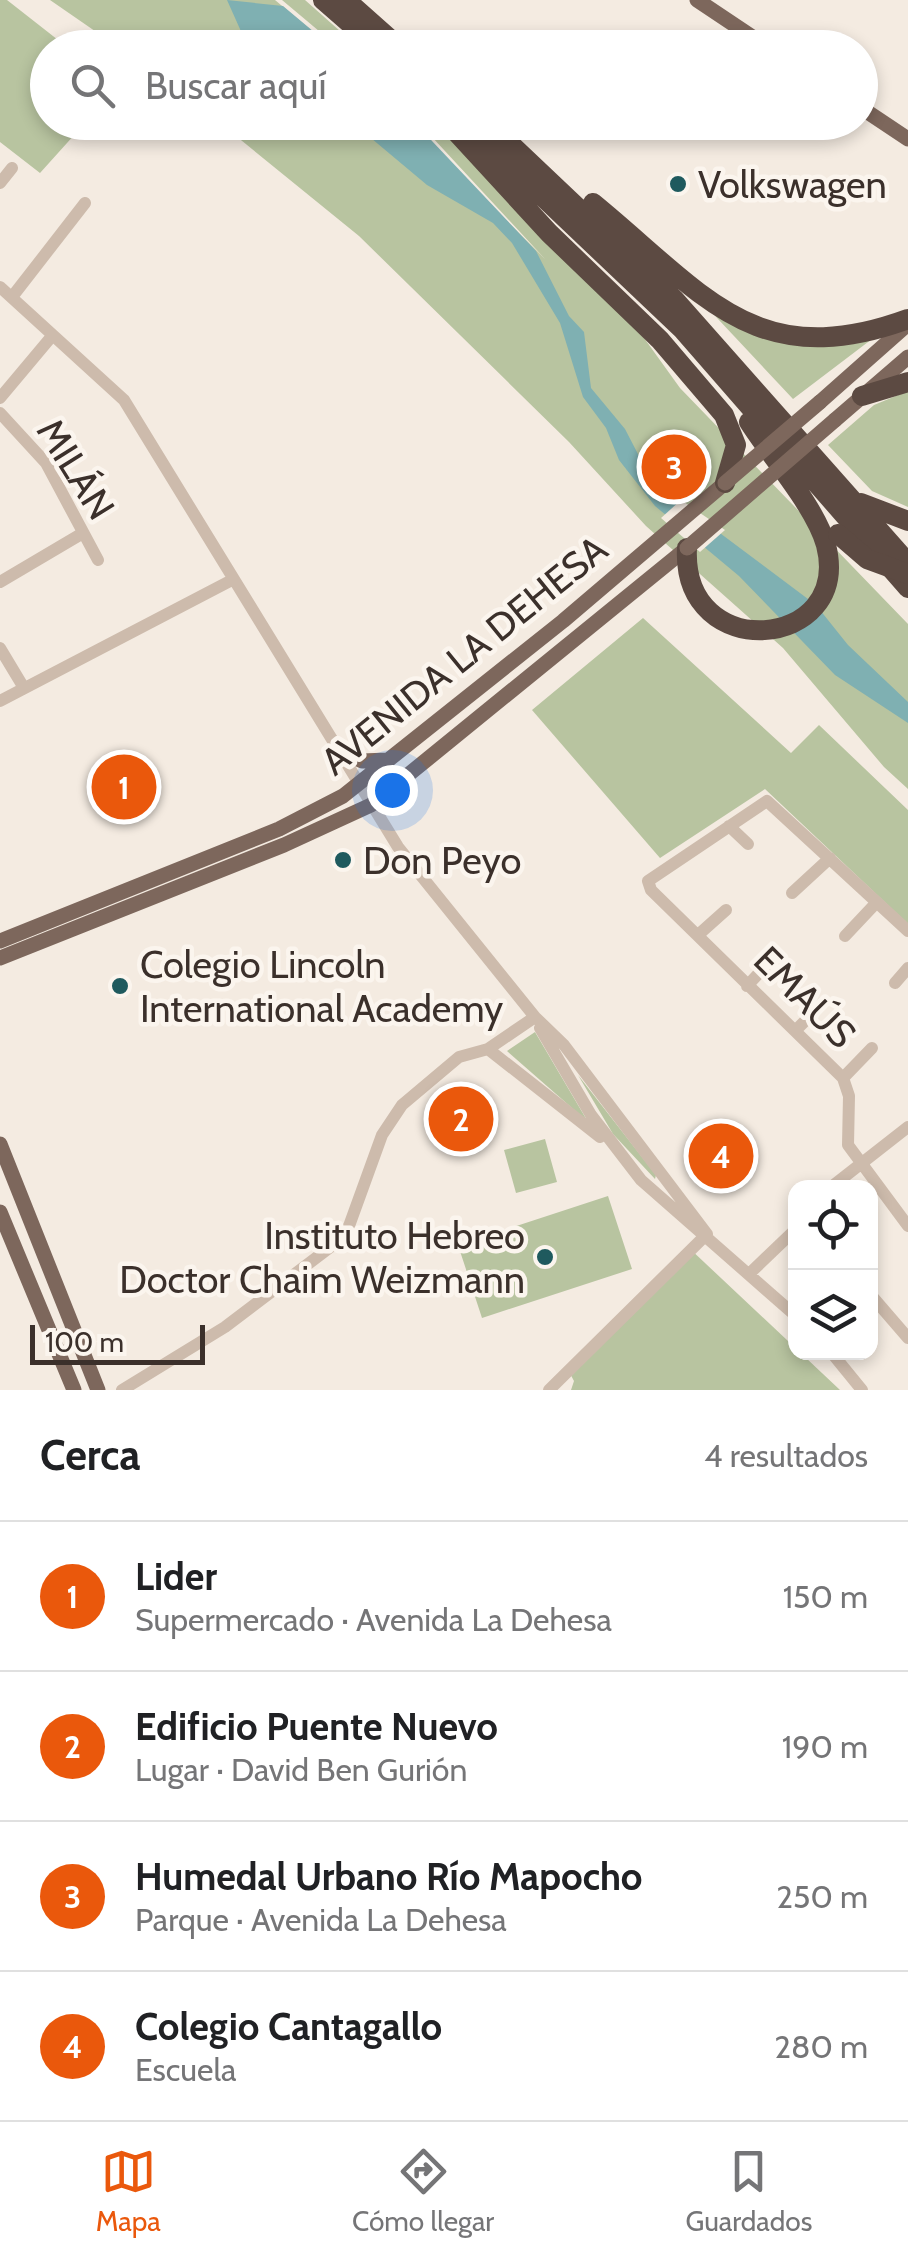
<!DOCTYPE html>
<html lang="es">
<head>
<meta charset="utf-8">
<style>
  :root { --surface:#fff; --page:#f2f2f2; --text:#202124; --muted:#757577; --line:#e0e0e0; --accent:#ea580c }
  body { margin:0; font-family:Cabin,sans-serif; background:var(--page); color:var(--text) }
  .controls { position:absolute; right:30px; bottom:30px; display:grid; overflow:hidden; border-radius:20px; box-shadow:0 5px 15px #0003 }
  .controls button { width:90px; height:90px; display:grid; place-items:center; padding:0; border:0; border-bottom:2px solid var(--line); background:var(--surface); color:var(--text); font:50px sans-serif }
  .scale { position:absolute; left:30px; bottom:25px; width:175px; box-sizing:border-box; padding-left:10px; border:5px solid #3b302b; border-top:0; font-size:28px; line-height:35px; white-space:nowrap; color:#3b302b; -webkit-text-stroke:8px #fbf5ee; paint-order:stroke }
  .you { position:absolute; left:392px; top:790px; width:35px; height:35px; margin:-25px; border:8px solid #fff; border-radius:50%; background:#1a73e8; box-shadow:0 0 0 15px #1a73e833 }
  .badge { display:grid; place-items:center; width:65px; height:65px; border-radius:50%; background:var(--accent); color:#fff; font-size:32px; font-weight:700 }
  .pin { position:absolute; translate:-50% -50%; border:5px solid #fff; box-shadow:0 2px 10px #0006 }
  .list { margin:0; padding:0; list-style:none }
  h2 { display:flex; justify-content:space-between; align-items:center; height:130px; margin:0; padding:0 40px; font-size:42px }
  h2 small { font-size:32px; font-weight:400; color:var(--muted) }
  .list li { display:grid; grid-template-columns:65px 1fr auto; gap:30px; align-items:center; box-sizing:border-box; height:150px; padding:0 40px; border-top:2px solid var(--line) }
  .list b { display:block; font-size:38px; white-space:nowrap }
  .list p { margin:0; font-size:32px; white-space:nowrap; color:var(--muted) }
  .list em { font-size:32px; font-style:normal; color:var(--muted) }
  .icon { flex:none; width:55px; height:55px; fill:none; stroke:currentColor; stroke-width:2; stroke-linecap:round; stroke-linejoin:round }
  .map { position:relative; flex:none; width:908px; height:1390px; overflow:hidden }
  .search { position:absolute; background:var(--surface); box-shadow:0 5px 15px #0003; left:30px; right:30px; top:30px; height:110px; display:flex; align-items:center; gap:25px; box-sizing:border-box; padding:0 35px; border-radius:55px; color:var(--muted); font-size:38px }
  .sheet { height:730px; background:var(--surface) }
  nav { display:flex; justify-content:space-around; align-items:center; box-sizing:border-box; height:140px; border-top:2px solid var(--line); background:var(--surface); font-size:28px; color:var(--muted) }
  nav a { display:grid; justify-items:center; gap:5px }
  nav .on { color:var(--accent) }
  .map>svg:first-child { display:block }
</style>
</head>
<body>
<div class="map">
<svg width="908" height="1390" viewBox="0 0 908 1390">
  <rect width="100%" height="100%" fill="#f4ebe1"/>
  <path fill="#b8c4a0" d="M0,0H7L67,47L48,48V122L85,123L40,173L0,142Z
    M50,0H275L331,47H118Z
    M282,0H305L358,47H338Z
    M220,123H409L545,259L419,123H438L639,331L680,388L908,624V789L884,767L783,648L646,526L569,442L359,236Z
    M703,303L731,317L872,339L793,399Z
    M908,391V507L872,491L828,445L874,405Z
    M643,618L791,753L819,725L908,810V924L765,789L660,858L532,710Z
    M535,1032L588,1122L507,1051Z
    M578,1075L656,1175L655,1179L613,1134Z
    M545,1139L557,1182L516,1193L504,1150Z
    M608,1196L632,1269L482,1318L458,1245Z
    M688,1247L840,1390H571L574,1381L566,1366Z"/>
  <path fill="#7fb0b2" d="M227,0L283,6L332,47H248Z
    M353,123H415L536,251L569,316L584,332L591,388L625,429L653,483L816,605L848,645L908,702V723L835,675L739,576L655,506L619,460L606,428L583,397L560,323L512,243L493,223L427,185Z"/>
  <path fill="#f4ebe1" d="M681,500L725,530L700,552L661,518Z"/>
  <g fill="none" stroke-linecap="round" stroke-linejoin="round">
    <path stroke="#cdbbac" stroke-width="12" d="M0,183L12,168
      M0,287L124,400L398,847L535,1017L564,1045L707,1234
      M12,297L85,203
      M0,398L52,336
      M0,413L46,463L98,560
      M0,582L83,533
      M0,648L24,688
      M0,701L232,580
      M729,826L748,844
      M792,893L830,858
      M908,931L767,801L648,881L651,890L843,1078L849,1096L848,1145L908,1226
      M698,935L726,910
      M845,936L877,902
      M895,983L908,968
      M747,986L776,955
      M540,1028L591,1115L641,1180L796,1316
      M795,1031L824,1002
      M488,1049L600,1137
      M843,1078L872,1048
      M830,1188L908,1127
      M749,1274L796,1229
      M870,1294L908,1338
      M831,1352L862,1390
      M122,1390L225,1327L337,1242L349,1226L382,1135L402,1105L459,1057L488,1049L535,1017
      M549,1390L707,1234"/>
    <path stroke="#7d675c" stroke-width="15" d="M697,0L769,48
      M860,107L908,139
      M820,402L908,324
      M835,420L908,357
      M338,750L362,761L388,760
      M0,941L279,829L343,796L563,621L725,483
      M0,958L284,845L371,805L687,548
      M0,1144L98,1390
      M0,1212L74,1390"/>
    <path stroke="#5c4a42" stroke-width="20" d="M323,0L378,48
      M346,0L400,48
      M447,122L549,233L660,340L724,415L736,445L725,483
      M464,122L682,329L908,588
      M487,122L674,299L908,563
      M593,203C703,293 755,375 908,319
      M862,396L908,382
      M861,503L908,521
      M687,548C681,665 853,651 826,545C815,506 771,457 749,422"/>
    <path stroke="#7d675c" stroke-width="15" d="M725,483L820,402
      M687,548L835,420"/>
    <path stroke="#5c4a42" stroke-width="20" d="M838,534L867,559L908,574"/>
  </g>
  <g fill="#1f5a5e" stroke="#fbf5ee" stroke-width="4">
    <circle cx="678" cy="184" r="10"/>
    <circle cx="343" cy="860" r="10"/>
    <circle cx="120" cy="986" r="10"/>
    <circle cx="545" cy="1257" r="10"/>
  </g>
  <g text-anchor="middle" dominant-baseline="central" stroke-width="9" stroke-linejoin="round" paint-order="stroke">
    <g font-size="38" fill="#3b302b" stroke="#fbf5ee" text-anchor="start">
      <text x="698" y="184">Volkswagen</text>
      <text x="363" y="860">Don Peyo</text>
      <text x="140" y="964">Colegio Lincoln<tspan x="140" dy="44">International Academy</tspan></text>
      <text x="525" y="1235" text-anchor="end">Instituto Hebreo<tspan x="525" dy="44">Doctor Chaim Weizmann</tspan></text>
    </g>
    <g font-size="38" fill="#3b302b" stroke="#fbf5ee">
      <text transform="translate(76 469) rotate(58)">MILÁN</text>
      <text transform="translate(464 655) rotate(-39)">AVENIDA LA DEHESA</text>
      <text transform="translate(805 997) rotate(45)">EMAÚS</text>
    </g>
  </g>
</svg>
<div class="controls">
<button><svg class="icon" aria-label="locate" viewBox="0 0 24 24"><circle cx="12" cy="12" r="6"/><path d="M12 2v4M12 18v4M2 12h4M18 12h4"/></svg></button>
<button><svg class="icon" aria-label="layers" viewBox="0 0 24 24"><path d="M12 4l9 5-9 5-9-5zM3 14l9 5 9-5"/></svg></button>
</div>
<div class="scale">100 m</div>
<div class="you"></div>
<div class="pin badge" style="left:124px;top:787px">1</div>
<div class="pin badge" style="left:461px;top:1119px">2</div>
<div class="pin badge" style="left:674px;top:467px">3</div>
<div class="pin badge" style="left:721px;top:1156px">4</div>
<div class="search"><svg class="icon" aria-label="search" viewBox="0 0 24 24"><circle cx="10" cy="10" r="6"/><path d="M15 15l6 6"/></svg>Buscar aquí</div>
</div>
<section class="sheet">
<h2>Cerca<small>4 resultados</small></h2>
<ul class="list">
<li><span class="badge">1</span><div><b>Lider</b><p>Supermercado · Avenida La Dehesa</p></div><em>150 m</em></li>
<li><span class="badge">2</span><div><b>Edificio Puente Nuevo</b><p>Lugar · David Ben Gurión</p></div><em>190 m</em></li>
<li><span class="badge">3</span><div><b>Humedal Urbano Río Mapocho</b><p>Parque · Avenida La Dehesa</p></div><em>250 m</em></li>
<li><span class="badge">4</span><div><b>Colegio Cantagallo</b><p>Escuela</p></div><em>280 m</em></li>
</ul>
</section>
<nav>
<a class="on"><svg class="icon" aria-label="map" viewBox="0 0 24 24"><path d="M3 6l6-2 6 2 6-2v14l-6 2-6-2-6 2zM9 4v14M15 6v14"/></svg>Mapa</a>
<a><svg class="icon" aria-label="directions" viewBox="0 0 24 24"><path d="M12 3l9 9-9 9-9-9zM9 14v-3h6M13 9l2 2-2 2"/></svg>Cómo llegar</a>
<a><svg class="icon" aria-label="saved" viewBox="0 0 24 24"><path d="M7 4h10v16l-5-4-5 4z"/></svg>Guardados</a>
</nav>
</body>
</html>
